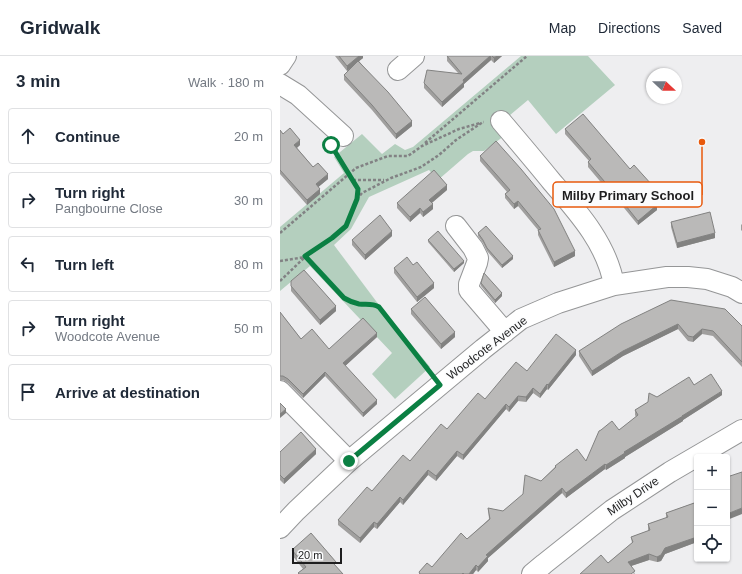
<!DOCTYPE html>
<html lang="en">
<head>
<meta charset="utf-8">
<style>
  :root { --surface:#fff; --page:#f2f2f3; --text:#1f2937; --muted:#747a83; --line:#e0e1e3 }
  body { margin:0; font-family:Arial,sans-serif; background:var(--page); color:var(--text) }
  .controls { position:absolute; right:12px; bottom:12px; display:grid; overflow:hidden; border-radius:4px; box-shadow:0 1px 3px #0004 }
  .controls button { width:36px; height:36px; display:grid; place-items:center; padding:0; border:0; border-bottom:1px solid var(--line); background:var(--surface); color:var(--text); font:20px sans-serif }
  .compass { position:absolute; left:366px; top:12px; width:36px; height:36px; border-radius:50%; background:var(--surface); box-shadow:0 1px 3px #0004; rotate:112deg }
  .scale { position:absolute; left:12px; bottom:10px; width:50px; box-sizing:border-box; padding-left:4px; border:2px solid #1e1e1f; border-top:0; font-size:11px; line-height:14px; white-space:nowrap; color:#1e1e1f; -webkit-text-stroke:3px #fbfcfd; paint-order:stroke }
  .stop { position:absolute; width:12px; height:12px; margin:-9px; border:3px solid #0b8043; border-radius:50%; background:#fff }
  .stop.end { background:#0b8043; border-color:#fff; box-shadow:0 1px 4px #0008 }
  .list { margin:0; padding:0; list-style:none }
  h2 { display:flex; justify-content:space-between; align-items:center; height:52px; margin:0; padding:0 16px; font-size:17px }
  h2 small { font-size:13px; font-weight:400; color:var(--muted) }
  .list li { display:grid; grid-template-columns:26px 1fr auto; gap:12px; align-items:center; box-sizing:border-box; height:56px; margin:0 8px 8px; padding:0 8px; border:1px solid var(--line); border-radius:4px }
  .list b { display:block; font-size:15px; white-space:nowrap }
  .list p { margin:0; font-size:13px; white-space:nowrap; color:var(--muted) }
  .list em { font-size:13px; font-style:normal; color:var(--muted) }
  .icon { flex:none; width:22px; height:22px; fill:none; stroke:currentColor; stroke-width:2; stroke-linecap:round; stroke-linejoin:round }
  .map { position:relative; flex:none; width:462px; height:518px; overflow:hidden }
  header { display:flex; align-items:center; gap:24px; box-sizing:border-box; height:56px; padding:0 20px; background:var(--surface); border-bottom:1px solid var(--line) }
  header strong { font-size:19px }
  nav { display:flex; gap:22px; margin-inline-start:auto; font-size:14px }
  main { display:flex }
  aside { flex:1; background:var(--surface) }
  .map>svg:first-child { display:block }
</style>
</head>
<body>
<header>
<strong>Gridwalk</strong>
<nav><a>Map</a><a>Directions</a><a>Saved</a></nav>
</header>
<main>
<aside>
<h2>3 min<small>Walk · 180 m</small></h2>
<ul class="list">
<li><svg class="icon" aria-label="ahead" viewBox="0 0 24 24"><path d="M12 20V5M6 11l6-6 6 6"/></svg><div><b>Continue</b></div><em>20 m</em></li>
<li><svg class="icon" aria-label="right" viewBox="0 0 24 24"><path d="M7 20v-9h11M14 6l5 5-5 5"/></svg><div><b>Turn right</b><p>Pangbourne Close</p></div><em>30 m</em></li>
<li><svg class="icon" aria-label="left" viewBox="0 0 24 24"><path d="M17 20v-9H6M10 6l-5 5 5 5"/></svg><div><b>Turn left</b></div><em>80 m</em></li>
<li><svg class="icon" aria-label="right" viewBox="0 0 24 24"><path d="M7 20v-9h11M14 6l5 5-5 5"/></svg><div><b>Turn right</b><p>Woodcote Avenue</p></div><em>50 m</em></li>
<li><svg class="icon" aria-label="arrive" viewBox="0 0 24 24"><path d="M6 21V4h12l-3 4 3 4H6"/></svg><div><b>Arrive at destination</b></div></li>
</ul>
</aside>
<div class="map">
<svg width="462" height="518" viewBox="0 0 462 518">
  <rect width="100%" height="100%" fill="#eeeef0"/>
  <path fill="#b4cfbe" d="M241,0H308L335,29L276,78L248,44L218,69L224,80L204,95H193L188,98L158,124L149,114L89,141L71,173L54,189L99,249L150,311L115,343L92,318L112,297L30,210L0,235V171L64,117L54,101L82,78L102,98L115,88L125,94L133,91Z"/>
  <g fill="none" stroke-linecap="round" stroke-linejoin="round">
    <g stroke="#959697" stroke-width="22">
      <path id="minor" d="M0,9L6,0
        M118,14L134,0
        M0,28L18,39L63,80
        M221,65C238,85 255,105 272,126C298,156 327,188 334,229
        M176,170L193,192L198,202L197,207L189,228V234L225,276
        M0,335L69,405
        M0,472L16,455L69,405L203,293L241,263L278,247L334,229L387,221H408L427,223L452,231L462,237
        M252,518L264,508L332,454L390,416L462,374"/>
    </g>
    <path stroke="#828284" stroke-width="2.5" stroke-dasharray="3 2" stroke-linecap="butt" d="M145,87L247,0
      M56,98L78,133L77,142
      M73,124H104
      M0,177L76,112L108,100H128L142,90L179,73L200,67
      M0,205L25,201L64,242C69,245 74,247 79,248C86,249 92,248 99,251L150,316
      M0,225L25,201L52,182L66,170L77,143L82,137L111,122L141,111L159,99L176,84L203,66H204"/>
    <use href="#minor" stroke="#fff" stroke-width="20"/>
  </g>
  <path fill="#a09f9e" d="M55,0H83V2L79,5L132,70L116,83L92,54L64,24V19L75,9L67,15Z
    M167,0H222L214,7L211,4L184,28V31L162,51L144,32V27L178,17L167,5Z
    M285,73L350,113L372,134L368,137L377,154L358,169L331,136L330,137L308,111V106L309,105L285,78Z
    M0,74L3,78L20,89L17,92L33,111L48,123L38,131L40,138L27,149L0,118Z
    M200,100L295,200L274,211L258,179V174L238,150L234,153L225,142V138L227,136L200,105Z
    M167,134L152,147L153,153L143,161L140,157L130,166L117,152V147Z
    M391,166L435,182L397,192L391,171Z
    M462,168V175L461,174V169Z
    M198,177L233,203L222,212L207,195L203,187L198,180Z
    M112,180L85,204L72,189V184Z
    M148,184L184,207L174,216L148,186Z
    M133,209L154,232L137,246L114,217V212Z
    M11,225L56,255L40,269L11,235Z
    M201,227L222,240L215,247L201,230Z
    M391,244L462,270V311L433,280L422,278L413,286L408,285L398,273L343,300L312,320L299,300V295Z
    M131,253L175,281L161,293L131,258Z
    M0,256L21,283L49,293L97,281L65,310L97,348L83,361L45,320L23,342L8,327L3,324H0Z
    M296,299L268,334L267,333L260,342L253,337L246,346L238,345L229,356L226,353L183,404L177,400L156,425L148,419L123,449L120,446L97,473L94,471L80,487L58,469V464L92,435L130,405L167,373L205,343L247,315Z
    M414,329L442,339L403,364V365L345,401V402L326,414L325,413L286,442L282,437L208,502V505L198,516L196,514L193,518H139V516L152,511L187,483L209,463L208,452L223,455L261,425L275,411V410L306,405L339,374L356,361L355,359V354L377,341Z
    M0,396L36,398L4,428L0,424Z
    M417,446V486L385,498L381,505L377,506L369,504L351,510L355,518L328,507L352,487L351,481L368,475V468L386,462V457Z
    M12,494L56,511L63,518H18V517L23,513L12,499Z"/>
  <path fill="#828281" d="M79,0H83V2L67,15V10Z
    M210,0H211V4L184,28V31L162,51V46L183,24Z
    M217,0H222L214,7V2Z
    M132,65V70L116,83V78Z
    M20,84V89L14,94V89Z
    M48,118V123L36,133V128Z
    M167,129V134L149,149V144Z
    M372,129V134L365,139V134Z
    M40,133V138L27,149V144Z
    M238,145V150L234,153V148Z
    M153,148V153L143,161V156Z
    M377,149V154L358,169V165Z
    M140,152V157L130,166V161Z
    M112,175V180L85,204V199Z
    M435,177V182L397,192V187Z
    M295,195V200L274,211V206Z
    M233,200V203L222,212V209Z
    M184,205V207L174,216V213Z
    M154,227V232L137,246V241Z
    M222,237V240L215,247V244Z
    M56,250V255L40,269V264Z
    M398,268V273L343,300L312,320V315L343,295Z
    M422,273V278L413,286V281Z
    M175,276V281L161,293V288Z
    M97,277V281L63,312V307Z
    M296,294V299L268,334V329Z
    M45,316V320L23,342V338Z
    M267,328V333L260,342V338Z
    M253,332V337L246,346V341Z
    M442,335V339L403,364V365L345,401V402L326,414V409L344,396Z
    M238,340V345L229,356V351Z
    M97,344V348L83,361V357Z
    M226,348V353L183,404V399Z
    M6,353V357L0,362V358Z
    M36,393V398L4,428V423Z
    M177,395V400L156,425V420Z
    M325,408V413L286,442V437Z
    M148,414V419L123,449V444Z
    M282,432V437L208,502V505L198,516V511L206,499Z
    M120,441V446L97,473V468Z
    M462,452V458L447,464V458Z
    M94,466V471L80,487V482Z
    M417,481V486L385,498L381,505L377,506V501L385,492Z
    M369,498V504L348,511V506Z
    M196,509V514L193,518H189Z"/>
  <path fill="#bab9b8" stroke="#828281" d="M59,0H79L67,10Z
    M167,0H210L183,24L184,26L162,46L144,27L147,14L182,18Z
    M212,0H217L214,2Z
    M78,5L108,36L132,65L116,78L92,49L64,19Z
    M303,58L350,113L354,109L372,129L365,134L377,149L358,165L331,131L330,132L308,106L311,103L285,73Z
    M10,72L20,84L14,89L33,111L38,107L48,118L36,128L40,133L27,144L0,114V74L3,78Z
    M216,85L241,113L274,153L295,195L274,206L258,174L261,173L238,145L234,148L225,138L230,134L200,100Z
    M154,114L167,129L149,144L153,148L143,156L140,152L130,161L117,147Z
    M430,156L435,177L397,187L391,166Z
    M100,159L112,175L85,199L72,184Z
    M206,170L233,200L222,209L207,192L203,184L198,177Z
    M158,175L184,205L174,213L148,184Z
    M127,201L133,209L137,206L154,227L137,241L114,212Z
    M24,214L56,250L40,264L11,230V225Z
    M204,217L222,237L215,244L201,227Z
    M145,241L175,276L161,288L131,253Z
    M391,244L445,253L462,270V306L433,275L422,273L413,281L408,280L398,268L343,295L312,315L299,295L341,268Z
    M0,256L21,283L32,273L49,293L83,262L97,277L63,307L97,344L83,357L45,316L23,338L8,323L3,320H0Z
    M276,278L296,294L268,329L267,328L260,338L253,332L246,341L238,340L229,351L226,348L183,399L177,395L156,420L148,414L123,444L120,441L97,468L94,466L80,482L58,464L87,431L92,435L123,399L130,405L161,368L167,373L198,337L205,343L236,306L247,315Z
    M431,318L442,335L402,360H403L344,396L345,397L326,409L325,408L286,437L282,432L206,499L208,500L198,511L196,509L189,518H184L183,517L182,518H140L139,516L147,507L152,511L181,477L187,483L210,463L208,452L223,455L243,438L245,419L261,425L276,411L275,410L297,393L306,405L319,375L321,374L332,365L339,374L358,359L355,354L368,346L369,337L377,341L409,321L414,329Z
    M0,347L6,353L0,358Z
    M21,376L36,393L4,423L0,419V396Z
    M462,416V452L447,458V421Z
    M417,446V481L385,492L381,499L377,501L369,498L348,506L355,515L351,518H300L321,499L328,507L353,486L351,481L370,474L368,468L388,461L386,457Z
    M31,477L56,506L54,508L63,518H19L18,517L26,511L12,494Z"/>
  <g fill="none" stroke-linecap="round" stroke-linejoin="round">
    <path stroke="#0b8043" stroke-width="5" d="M51,89L78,133L77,143L66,170L52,182L25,200L64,242C69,245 74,247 79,248C86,249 92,247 99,251L160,329L69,405"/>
  </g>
  <g text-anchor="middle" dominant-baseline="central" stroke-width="3" stroke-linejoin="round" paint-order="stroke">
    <g font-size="12" fill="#1e1e1f" stroke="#fbfcfd">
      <text transform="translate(207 292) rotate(-37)">Woodcote Avenue</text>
      <text transform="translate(353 440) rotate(-34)">Milby Drive</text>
    </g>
  </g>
  <path fill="none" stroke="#e8590c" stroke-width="1.5" d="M422 86L422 139"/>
  <circle fill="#e8590c" stroke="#fbfcfd" stroke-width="1.5" cx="422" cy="86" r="4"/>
  <rect fill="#fbfcfd" stroke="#e8590c" stroke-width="1.5" x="273" y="126" width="149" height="25" rx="4"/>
  <g font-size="13" text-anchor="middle" font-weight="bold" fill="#1e1e1f">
    <text x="348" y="144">Milby Primary School</text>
  </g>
</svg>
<div class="controls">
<button>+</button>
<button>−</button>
<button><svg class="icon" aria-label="locate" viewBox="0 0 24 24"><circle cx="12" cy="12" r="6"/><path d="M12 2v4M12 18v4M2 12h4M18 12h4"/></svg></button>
</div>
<svg class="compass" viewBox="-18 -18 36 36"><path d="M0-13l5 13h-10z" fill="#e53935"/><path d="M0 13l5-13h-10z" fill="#747a83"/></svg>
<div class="scale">20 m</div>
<div class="stop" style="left:51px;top:89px"></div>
<div class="stop end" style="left:69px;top:405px"></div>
</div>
</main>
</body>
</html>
